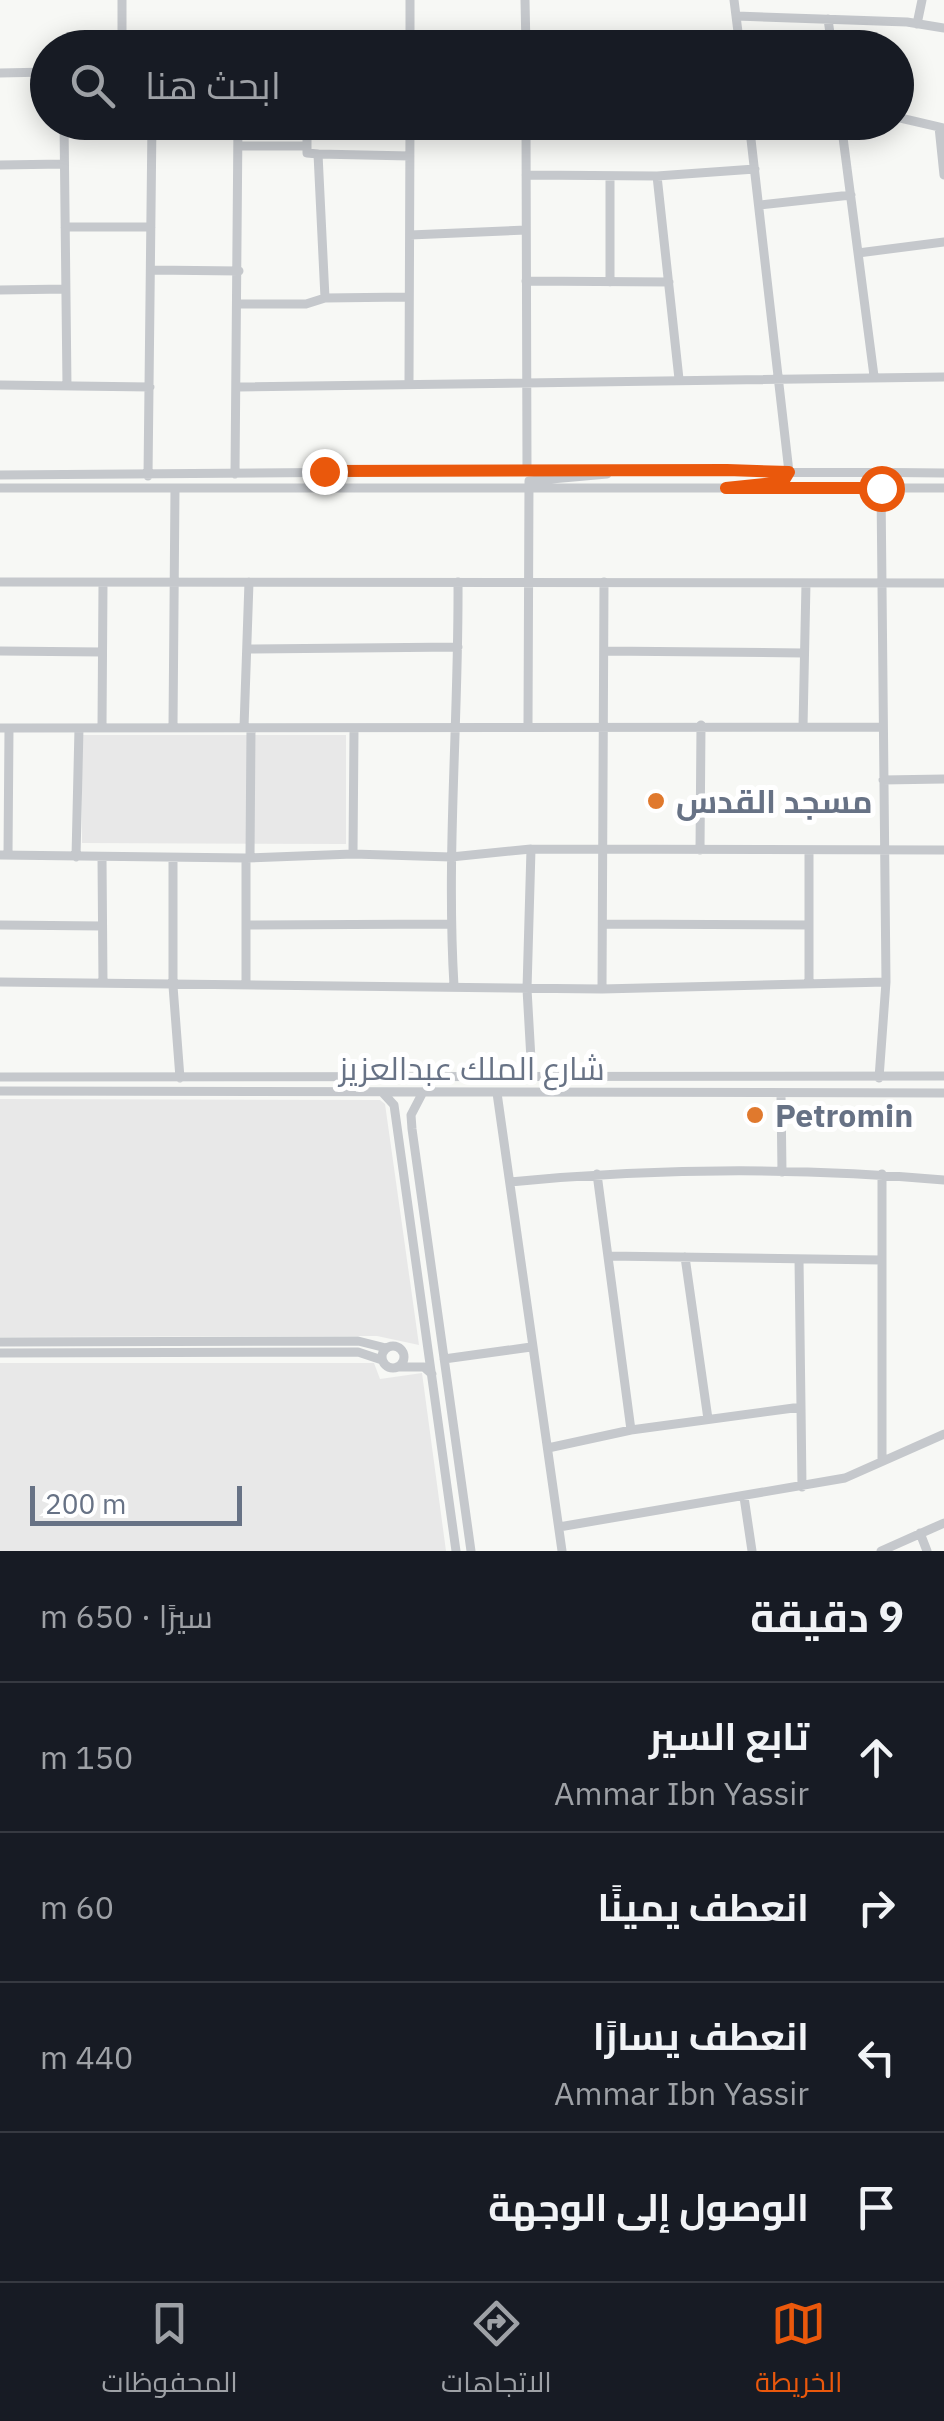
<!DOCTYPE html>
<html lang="ar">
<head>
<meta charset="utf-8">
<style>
  :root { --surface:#171b24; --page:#242831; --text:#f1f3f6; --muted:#9ea1a6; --line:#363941; --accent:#ea580c }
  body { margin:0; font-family:"IBM Plex Sans",Cairo,sans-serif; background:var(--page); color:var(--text); direction:rtl }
  .scale { position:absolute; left:30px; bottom:25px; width:212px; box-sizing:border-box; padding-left:10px; border:5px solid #677285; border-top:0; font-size:28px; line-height:35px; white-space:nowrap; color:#677285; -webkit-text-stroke:8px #fff; paint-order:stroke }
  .stop { position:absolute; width:30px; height:30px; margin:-22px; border:8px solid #ea580c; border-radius:50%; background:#fff }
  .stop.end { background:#ea580c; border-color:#fff; box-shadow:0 2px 10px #0008 }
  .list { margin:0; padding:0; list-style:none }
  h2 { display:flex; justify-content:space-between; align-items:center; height:130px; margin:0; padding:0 40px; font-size:42px }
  h2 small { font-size:32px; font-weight:400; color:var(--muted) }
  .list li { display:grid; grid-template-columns:65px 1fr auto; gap:30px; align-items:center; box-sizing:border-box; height:150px; padding:0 40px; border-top:2px solid var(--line) }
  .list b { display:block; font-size:38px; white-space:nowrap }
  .list p { margin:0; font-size:32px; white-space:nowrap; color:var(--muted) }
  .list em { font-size:32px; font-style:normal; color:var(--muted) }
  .icon { flex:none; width:55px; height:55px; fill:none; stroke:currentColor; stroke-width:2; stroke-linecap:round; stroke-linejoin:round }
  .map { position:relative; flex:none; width:944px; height:1551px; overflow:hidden; direction:ltr }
  .search { position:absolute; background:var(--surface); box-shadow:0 5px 25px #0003; left:30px; right:30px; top:30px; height:110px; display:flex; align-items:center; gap:25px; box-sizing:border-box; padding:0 35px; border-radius:55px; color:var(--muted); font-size:38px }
  .sheet { height:730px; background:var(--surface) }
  nav { display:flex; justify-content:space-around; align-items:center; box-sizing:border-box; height:140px; border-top:2px solid var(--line); background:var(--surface); font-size:28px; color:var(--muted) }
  nav a { display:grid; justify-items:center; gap:5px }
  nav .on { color:var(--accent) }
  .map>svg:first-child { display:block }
</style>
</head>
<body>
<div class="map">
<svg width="944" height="1551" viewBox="0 0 944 1551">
  <rect width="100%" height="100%" fill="#f7f8f5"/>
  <path fill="#e8e8e8" d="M82,735H346V844L82,843Z
    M0,1099L380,1100L385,1104L419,1345L377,1336L0,1337Z
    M0,1363H374L380,1379L422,1373L446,1551H0Z"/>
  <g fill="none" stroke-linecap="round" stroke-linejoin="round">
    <path stroke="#c5c8cc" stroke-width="9" d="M122,0V48
      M525,0L526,48
      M734,0L740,48
      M736,16L907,22L944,28
      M828,19L832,48
      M917,24L922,0
      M410,48V0
      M0,73L48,72
      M896,117L944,128
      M64,122L67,386
      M307,122V153L318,154
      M526,122L527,471
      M749,122L789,472L783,482L775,483
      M841,122L874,376
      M939,127L944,175
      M238,146H307
      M0,165L64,164
      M526,175L657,176L755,169
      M657,176L679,379
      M759,205L851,195
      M65,227H151
      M410,235L526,230
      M858,253L944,242
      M151,270L239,271
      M526,281L669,282
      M610,282V176
      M0,290L66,289
      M407,297L325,298L318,154L410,156
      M239,304H306L325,298
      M409,383L410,122
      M0,385L150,387
      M239,387L944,377
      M235,474L238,122
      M0,475L620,470L944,473
      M148,476L152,122
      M0,488H944
      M0,582L944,583
      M247,649L458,647
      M0,651L101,652
      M604,651L803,653
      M528,724L529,481L607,474
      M102,726L103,584
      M173,726L175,488
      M244,727L249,582
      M803,727L806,583
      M0,728L882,727
      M883,780L944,779
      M531,849L527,989L532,1077
      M700,850L701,725
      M353,854L354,730
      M0,855L246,858L353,854L451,857L531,849L944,850
      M8,855L9,729
      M76,857L79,728
      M102,858L103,983
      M173,858V986L180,1078
      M246,858V985
      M250,858L251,728
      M603,924L809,925
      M0,925L102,926
      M248,925L451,924
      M0,982L602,989L886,982
      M809,982V850
      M454,986C446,852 459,717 458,582
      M602,989L604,582
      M0,1077L944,1076
      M879,1078L886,982L881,488
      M0,1091L944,1093
      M423,1092L411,1115L412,1129L471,1551
      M383,1093L394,1105L456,1551
      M497,1093L562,1551
      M781,1095L782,1172
      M597,1174L631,1430
      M510,1182C654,1168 801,1167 944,1180
      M608,1256L881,1260
      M685,1257L708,1419
      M799,1259L801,1407
      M0,1342L358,1341L386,1348
      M382 1357a11 11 0 1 1 22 0a11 11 0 1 1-22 0Z
      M0,1353L358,1352L382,1360
      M444,1359L531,1347
      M397,1367H424L432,1374
      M548,1448L631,1430L801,1407L802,1487
      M882,1461V1174
      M744,1497L752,1551
      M559,1527L845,1478L944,1434
      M920,1533L927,1551
      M881,1551L944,1523"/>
  </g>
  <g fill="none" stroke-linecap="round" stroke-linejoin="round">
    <path stroke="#ea580c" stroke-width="12" d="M324,471L727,470L789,472L783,482L726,488H881"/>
  </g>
  <g fill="#e0792d" stroke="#fff" stroke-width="4">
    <circle cx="656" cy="801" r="10"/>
    <circle cx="755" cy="1115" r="10"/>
  </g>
  <g text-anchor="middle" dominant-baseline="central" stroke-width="10" stroke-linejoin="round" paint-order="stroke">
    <g font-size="32" font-weight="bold" fill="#677285" stroke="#fff" text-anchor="start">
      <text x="676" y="801">مسجد القدس</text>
      <text x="775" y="1115">Petromin</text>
    </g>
    <g font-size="32" fill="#677285" stroke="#fff">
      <text x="472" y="1068">شارع الملك عبدالعزيز</text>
    </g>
  </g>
</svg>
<div class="scale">200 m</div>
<div class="stop" style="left:881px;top:488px"></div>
<div class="stop end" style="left:324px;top:471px"></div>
<div class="search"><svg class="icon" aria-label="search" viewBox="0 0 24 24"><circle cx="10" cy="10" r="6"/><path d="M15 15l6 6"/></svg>ابحث هنا</div>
</div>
<section class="sheet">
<h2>9 دقيقة<small>سيرًا · 650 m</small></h2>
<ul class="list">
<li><svg class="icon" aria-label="ahead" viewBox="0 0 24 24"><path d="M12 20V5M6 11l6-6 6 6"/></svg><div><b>تابع السير</b><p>Ammar Ibn Yassir</p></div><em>150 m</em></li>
<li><svg class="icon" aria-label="right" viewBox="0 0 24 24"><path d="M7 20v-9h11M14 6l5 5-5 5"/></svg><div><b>انعطف يمينًا</b></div><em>60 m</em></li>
<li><svg class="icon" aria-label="left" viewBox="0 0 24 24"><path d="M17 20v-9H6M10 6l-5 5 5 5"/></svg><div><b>انعطف يسارًا</b><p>Ammar Ibn Yassir</p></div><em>440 m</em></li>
<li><svg class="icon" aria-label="arrive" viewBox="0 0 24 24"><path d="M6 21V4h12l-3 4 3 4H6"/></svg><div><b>الوصول إلى الوجهة</b></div></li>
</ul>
</section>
<nav>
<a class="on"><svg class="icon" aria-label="map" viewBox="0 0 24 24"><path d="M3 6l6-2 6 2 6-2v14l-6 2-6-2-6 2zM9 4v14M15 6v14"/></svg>الخريطة</a>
<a><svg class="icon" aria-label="directions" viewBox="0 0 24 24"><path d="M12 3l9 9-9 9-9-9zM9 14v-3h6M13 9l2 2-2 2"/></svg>الاتجاهات</a>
<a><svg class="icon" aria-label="saved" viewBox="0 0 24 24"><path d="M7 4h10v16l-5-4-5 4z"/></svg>المحفوظات</a>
</nav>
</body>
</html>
